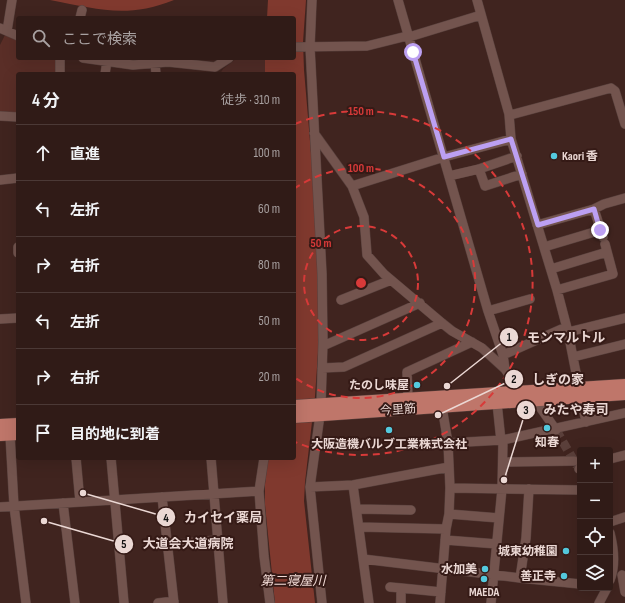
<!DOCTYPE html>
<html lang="ja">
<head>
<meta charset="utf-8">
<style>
  :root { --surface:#301b17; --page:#3c2824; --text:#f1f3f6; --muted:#a8a1a1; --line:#4b3936 }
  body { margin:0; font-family:"Sofia Sans Condensed","Noto Sans JP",sans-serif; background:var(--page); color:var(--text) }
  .controls { position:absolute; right:12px; bottom:12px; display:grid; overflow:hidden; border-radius:4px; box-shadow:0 4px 16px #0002 }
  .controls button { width:36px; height:36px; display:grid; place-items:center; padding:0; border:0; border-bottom:1px solid var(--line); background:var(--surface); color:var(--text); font:20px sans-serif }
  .stop { position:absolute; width:12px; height:12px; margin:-9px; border:3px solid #bca0f2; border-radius:50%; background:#fff }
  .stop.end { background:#bca0f2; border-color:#fff; box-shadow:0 1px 4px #0008 }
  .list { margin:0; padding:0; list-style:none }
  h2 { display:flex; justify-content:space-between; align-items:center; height:52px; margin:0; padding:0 16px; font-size:17px }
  h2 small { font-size:13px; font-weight:400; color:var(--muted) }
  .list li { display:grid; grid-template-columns:26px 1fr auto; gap:12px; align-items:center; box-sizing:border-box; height:56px; padding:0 16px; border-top:1px solid var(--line) }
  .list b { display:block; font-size:15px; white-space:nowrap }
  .list em { font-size:13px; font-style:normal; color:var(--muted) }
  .icon { flex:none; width:22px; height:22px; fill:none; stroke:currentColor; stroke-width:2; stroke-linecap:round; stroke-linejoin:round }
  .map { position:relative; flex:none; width:625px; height:603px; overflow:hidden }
  .search { position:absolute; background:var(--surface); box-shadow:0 4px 16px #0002; left:16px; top:16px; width:280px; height:44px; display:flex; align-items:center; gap:10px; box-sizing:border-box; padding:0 14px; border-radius:4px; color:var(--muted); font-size:15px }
  .panel { position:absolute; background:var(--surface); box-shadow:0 4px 16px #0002; left:16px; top:72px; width:280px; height:388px; border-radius:4px }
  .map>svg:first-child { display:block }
</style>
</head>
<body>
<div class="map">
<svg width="625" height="603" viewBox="0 0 625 603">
  <rect width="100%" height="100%" fill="#40241f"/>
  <path fill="#4f2c27" d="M237,58H265V74H220L223,69Z"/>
  <path fill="#5a2e27" d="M6,33L18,39V58H58V74H18V114L0,113V45Z"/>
  <path fill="#80392e" d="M50,0H174C126,19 98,9 50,0Z
    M268,0H306L303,42L304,70L315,200L320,324L315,396L305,482L304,501L315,603H275L265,505V484L268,458H294V74H265V58H294V18H267Z"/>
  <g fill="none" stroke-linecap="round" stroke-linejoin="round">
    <path stroke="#5a3f3a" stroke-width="9" stroke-dasharray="9 4.5" stroke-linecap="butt" d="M556,430L577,466"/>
    <g stroke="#58413d" stroke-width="10">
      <path id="minor" d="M312,0L310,47L322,274L323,342L321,404
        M398,0L488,311L503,355L505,369
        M477,0L509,114H514L611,88L615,91L625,124
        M80,18L82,10
        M0,28L18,36
        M7,31L12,0
        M294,47L367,46L403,37H409L481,15
        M83,58L133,65L168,62L215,67L229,58
        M155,63L156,74
        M60,74V58
        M105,74L107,61
        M509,114L511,139L557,290L568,332L579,388
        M0,116L18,117
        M314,133L352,186L364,217L367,255L384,274L442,323L452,331L482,348L505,369L516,385L518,397
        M517,156L479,169L485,186L522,174
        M449,176L479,169
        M0,180L18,178
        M352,186L444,157L511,139
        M594,209L603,237
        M537,225L594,209L604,204L625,198
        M18,247V253
        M544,247L601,230
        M551,269L607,252
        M557,290L613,274L605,244
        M341,300L391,280
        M488,311L530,299
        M0,319L18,318
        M568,332L625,318
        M323,346L420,303
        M503,355L566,327
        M573,357L625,344
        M322,368L344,367L442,323
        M581,397L586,422
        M408,398L407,372L472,342
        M535,400L556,430
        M497,403L501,441
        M320,415L310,487L322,603
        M10,435L14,506L26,603
        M448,443L503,440L625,413
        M76,458L80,502
        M111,458L124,603
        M211,458L223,603
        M264,458L259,491L264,556L270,603
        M610,459L625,455
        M503,462L574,461
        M579,469L580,468
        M353,485L369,603
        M310,487L353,485L449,467
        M450,488L580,490
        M162,497L174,603
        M63,503L75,603
        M0,507L259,491
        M357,509L411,510
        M449,514L499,518
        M610,522L625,517
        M359,527L446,529
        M610,533C614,549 616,565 610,580
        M445,540L497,544
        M168,545L217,540
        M363,559L520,578L580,584
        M622,575L625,592
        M520,578L526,538L529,489
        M390,587L401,588
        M158,603L174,601
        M401,603V588L441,592
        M440,603L446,529L449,514L450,488L448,443L442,407
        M491,603L502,489L503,440
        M599,603L607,588"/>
    </g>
    <g stroke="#58413d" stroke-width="13">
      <path id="major" d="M294,406L625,385
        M294,417L625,394
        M0,425L18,424
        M0,435L18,434"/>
    </g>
    <use href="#minor" stroke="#73544e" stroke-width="9"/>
    <use href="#major" stroke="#bf766a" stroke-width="12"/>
  </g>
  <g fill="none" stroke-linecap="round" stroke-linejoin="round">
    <path stroke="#bca0f2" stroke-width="5" d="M413,52L444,157L511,139L538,225L594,209L600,230"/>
  </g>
  <g fill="none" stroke="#d83a39" stroke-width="2" stroke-dasharray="7 5">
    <circle cx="361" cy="283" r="57"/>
    <path d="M294 189A115 115 0 1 1 294 377"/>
    <path d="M295 124A172 172 0 1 1 295 442"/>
  </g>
  <g fill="#54cade" stroke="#351a16" stroke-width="1.5">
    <circle cx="554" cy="156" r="4"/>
    <circle cx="417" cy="385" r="4"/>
    <circle cx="547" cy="428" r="4"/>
    <circle cx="389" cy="430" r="4"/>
    <circle cx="566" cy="551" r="4"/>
    <circle cx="485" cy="569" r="4"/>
    <circle cx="564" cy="576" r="4"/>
    <circle cx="484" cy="579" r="4"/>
  </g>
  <g text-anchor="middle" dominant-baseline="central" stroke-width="4" stroke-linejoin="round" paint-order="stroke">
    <g font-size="12" font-weight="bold" fill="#ebd8d4" stroke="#351a16" text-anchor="end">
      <text x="562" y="156" text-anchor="start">Kaori 香</text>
      <text x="409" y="385">たのし味屋</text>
      <text x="547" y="442" text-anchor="middle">知春</text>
      <text x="389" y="444" text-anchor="middle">大阪造機バルブ工業株式会社</text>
      <text x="558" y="551">城東幼稚園</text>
      <text x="477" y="569">水加美</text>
      <text x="556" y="576">善正寺</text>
      <text x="484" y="592" text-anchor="middle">MAEDA</text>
    </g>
    <g font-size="12" fill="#ebd8d4" stroke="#351a16">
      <text transform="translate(398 410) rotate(-4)">今里筋</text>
    </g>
    <g font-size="13" font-style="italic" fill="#f1dad5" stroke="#351a16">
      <text x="293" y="581">第二寝屋川</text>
    </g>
  </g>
  <circle cx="361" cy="283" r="6" fill="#d83a39" stroke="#351a16" stroke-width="2"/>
  <g font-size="12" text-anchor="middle" font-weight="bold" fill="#d83a39" stroke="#351a16" stroke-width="4" stroke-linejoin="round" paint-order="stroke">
    <text x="361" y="115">150 m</text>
    <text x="361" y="172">100 m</text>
    <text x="321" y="247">50 m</text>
  </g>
  <path fill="none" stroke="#ebd8d4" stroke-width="1.5" d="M447 386L509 337M438 415L514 379M504 480L526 410M83 493L166 517M44 521L124 544"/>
  <g fill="#ebd8d4" stroke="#351a16" stroke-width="1.5">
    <circle cx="447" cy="386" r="4"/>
    <circle cx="438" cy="415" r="4"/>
    <circle cx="504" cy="480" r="4"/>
    <circle cx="83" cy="493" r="4"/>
    <circle cx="44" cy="521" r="4"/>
    <circle cx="509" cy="337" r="10"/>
    <circle cx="514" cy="379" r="10"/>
    <circle cx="526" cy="410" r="10"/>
    <circle cx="166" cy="517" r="10"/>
    <circle cx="124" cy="544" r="10"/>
  </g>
  <g font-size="12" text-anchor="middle" font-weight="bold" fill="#111">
    <text x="509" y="341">1</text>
    <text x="514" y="383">2</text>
    <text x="526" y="414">3</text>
    <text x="166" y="522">4</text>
    <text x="124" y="548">5</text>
  </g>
  <g font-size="13" text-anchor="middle" font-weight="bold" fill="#ebd8d4" stroke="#351a16" stroke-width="4" stroke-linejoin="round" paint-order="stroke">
    <text x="566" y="342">モンマルトル</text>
    <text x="558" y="384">しぎの家</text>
    <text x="576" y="414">みたや寿司</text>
    <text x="223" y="522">カイセイ薬局</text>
    <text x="188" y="548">大道会大道病院</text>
  </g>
</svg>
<div class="controls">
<button>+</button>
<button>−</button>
<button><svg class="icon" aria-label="locate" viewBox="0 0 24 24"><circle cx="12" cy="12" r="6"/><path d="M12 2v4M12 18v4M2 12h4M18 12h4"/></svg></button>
<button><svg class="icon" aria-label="layers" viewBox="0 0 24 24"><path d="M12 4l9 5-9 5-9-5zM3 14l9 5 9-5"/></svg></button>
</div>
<div class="stop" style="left:413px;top:52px"></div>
<div class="stop end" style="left:600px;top:230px"></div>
<div class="search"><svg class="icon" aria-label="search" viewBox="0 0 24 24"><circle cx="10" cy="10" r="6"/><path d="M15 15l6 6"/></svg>ここで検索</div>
<section class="panel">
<h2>4 分<small>徒歩 · 310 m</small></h2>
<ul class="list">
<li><svg class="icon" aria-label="ahead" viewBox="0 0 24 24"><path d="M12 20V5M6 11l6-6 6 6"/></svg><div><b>直進</b></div><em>100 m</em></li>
<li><svg class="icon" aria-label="left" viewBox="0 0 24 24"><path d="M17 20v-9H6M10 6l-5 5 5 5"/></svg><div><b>左折</b></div><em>60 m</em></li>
<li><svg class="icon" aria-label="right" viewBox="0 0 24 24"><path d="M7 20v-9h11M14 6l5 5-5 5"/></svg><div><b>右折</b></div><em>80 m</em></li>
<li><svg class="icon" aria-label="left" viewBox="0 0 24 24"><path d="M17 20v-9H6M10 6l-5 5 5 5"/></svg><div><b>左折</b></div><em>50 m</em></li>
<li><svg class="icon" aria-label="right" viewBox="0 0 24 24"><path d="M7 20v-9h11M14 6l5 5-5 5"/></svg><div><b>右折</b></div><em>20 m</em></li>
<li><svg class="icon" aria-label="arrive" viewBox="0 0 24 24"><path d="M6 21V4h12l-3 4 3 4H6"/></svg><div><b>目的地に到着</b></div></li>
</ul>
</section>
</div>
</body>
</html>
